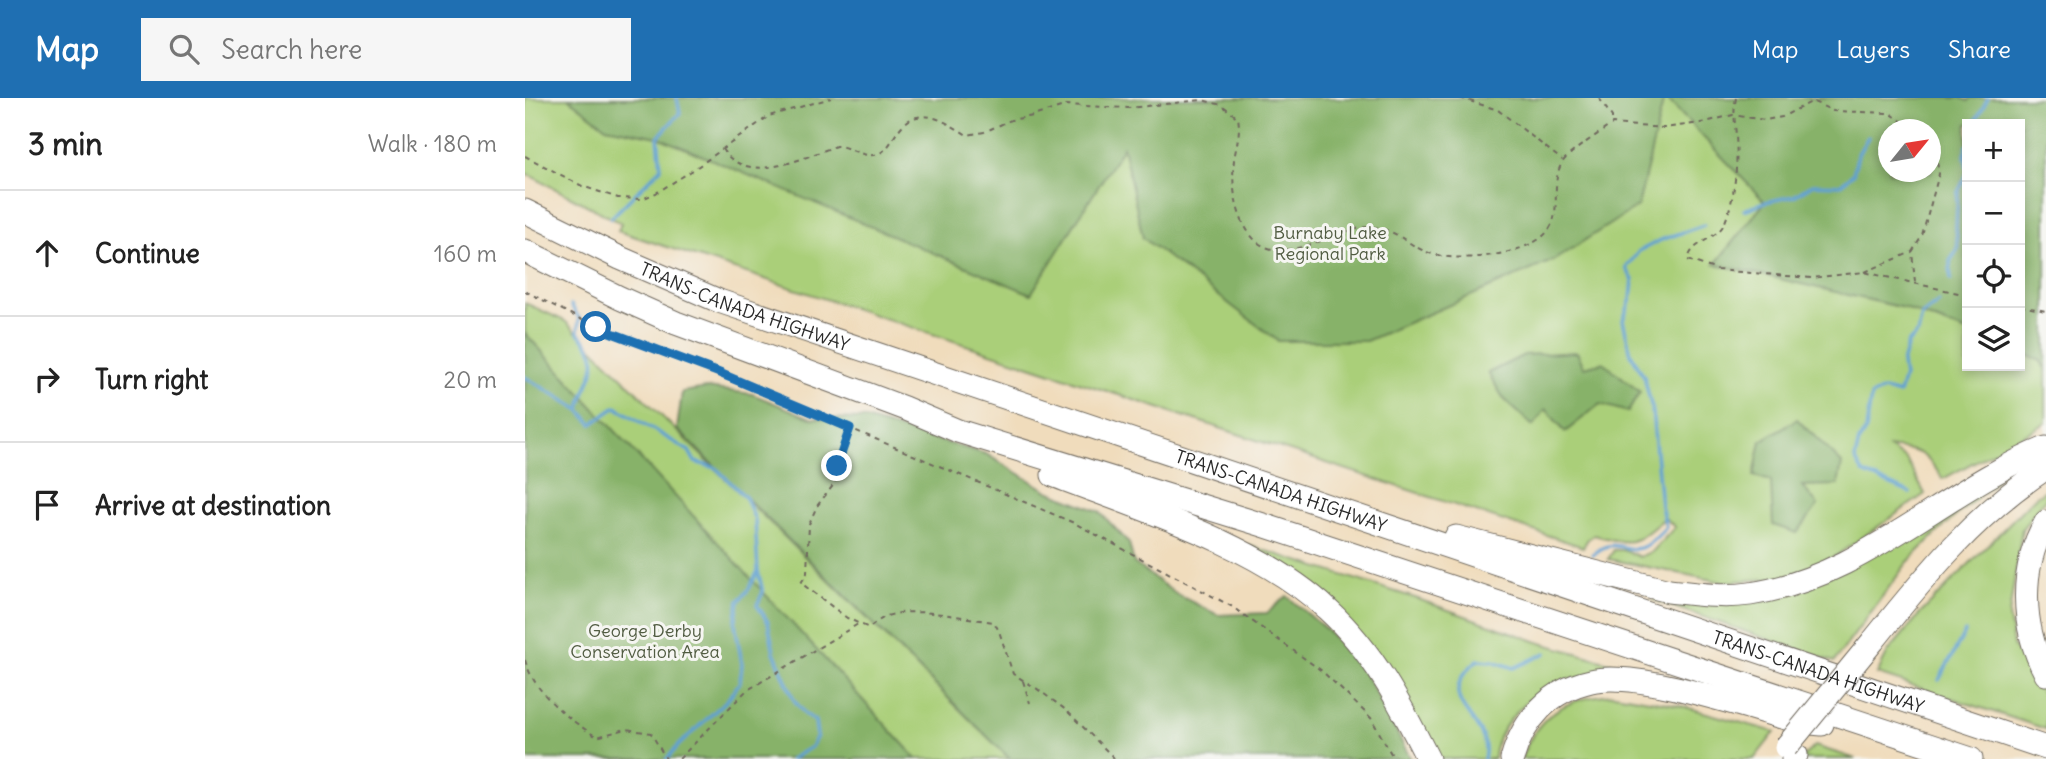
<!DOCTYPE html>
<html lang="en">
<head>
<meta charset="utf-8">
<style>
  :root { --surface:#fff; --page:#f6f6f6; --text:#222; --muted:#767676; --line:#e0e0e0; --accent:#1f6fb2 }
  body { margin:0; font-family:Delius,sans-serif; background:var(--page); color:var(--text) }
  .controls { position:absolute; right:21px; top:21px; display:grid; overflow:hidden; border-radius:0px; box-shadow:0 4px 10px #0003 }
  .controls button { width:63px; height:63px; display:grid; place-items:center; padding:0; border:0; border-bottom:2px solid var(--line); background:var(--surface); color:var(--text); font:35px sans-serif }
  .compass { position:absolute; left:1353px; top:21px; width:63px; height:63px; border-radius:50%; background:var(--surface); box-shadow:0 4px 10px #0003; rotate:60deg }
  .stop { position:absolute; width:21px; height:21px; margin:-16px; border:5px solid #1f6fb2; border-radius:50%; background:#fff }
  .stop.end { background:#1f6fb2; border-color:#fff; box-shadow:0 2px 7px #0008 }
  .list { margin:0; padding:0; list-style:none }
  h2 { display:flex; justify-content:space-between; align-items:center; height:91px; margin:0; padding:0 28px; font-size:30px }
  h2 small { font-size:23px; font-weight:400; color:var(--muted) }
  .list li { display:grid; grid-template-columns:46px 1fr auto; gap:21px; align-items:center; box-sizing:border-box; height:126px; padding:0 28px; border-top:2px solid var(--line) }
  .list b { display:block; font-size:26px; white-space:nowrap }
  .list em { font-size:23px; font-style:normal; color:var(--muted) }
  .icon { flex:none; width:38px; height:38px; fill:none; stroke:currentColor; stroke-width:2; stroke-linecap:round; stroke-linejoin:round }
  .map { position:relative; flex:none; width:1521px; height:661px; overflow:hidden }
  header { display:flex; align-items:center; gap:42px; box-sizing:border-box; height:98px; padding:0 35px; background:var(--accent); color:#fff }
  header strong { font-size:33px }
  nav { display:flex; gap:38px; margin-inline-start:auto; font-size:24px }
  .search { width:490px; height:63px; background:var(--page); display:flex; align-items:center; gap:18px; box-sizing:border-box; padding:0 24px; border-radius:0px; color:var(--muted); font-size:26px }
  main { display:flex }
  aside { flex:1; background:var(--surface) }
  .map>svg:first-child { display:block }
</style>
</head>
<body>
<header>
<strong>Map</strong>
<div class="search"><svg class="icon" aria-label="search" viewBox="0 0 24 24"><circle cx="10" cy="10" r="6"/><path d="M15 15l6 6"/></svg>Search here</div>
<nav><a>Map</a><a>Layers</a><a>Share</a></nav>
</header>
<main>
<aside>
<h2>3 min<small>Walk · 180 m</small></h2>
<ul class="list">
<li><svg class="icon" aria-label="ahead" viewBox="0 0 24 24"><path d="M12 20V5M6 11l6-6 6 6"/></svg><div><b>Continue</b></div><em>160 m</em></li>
<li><svg class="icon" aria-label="right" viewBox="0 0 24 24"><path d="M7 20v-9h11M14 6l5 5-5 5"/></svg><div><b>Turn right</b></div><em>20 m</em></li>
<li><svg class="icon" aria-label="arrive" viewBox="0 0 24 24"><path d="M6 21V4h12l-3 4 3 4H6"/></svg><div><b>Arrive at destination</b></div></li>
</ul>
</aside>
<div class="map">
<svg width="1521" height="661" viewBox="0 0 1521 661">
  <rect width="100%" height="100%" fill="#f6f6f2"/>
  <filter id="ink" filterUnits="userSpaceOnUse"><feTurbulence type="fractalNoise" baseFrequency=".0143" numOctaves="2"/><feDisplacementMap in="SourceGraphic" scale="14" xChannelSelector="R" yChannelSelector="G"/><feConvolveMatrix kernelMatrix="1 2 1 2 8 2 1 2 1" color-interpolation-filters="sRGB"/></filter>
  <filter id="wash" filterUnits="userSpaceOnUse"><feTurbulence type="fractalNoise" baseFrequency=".00686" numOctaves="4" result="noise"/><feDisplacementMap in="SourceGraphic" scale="28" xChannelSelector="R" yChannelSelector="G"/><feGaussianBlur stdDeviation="1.57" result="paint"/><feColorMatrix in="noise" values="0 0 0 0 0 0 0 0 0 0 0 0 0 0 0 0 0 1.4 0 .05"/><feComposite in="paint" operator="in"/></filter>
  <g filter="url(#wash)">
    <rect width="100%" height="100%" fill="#f0dcbc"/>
    <path fill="#aacf79" stroke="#6a7d52" stroke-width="2" d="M0,0H1348L1323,197L1379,210L1442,234V268H1495V254L1516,263L1521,272V325L1418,381C1398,352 1396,353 1362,349L1381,361L1400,396L1309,459L1258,480L1197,484L1083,461L1089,452H1101L1114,459L1128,453L1150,429L1140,420C1107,447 1110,448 1069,437L1063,441L1058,449L93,133L96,125L0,75Z
      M0,205L40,223L485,661H0Z
      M1478,377L1419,428L1382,465L1309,564L1126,501L1180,506L1239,503Z
      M1521,392V400L1497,431L1484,517L1488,548L1521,602V631L1352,576L1363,554L1395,516L1511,398Z
      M722,447L890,500L1016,545L1119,574C1093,577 1063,577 1037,583C1008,591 969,630 969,661H908L851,560Z
      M1090,596L1153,607L1250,634L1229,661H996C1013,615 1042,599 1090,596Z
      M1290,648L1331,661H1275Z"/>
    <path fill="#87b269" stroke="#596e4a" stroke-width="2" fill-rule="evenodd" d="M43,0H1139L1113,108L1029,162L841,243H753L618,140L598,49L506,196L133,39L81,29Z
      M1141,0H1436L1443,3L1445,0H1521L1519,25L1521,26V272L1516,263L1495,254V26H1442V234L1379,210L1190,166L1240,104ZM1364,32H1406V74H1364Z
      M0,235L392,661H0Z
      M1052,254L1059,269L1078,264L1115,294L1103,314L1075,306L1040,334L1021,311L1008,328L979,301L963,275L999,257Z
      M182,290L227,296L286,320L340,321L461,356L523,393L574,413L604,445L609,465L651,496L693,517L742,515L762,498L804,534L842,579L886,661H485L152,331L157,294Z
      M1272,321L1317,365L1313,387L1277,388L1293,407L1272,435L1248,427L1246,383L1229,378L1236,343Z"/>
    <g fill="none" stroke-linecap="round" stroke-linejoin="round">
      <path stroke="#5fa0d2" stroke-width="3.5" d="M1449,26L1463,0
        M1442,48L1440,58L1442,69
        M1219,112L1240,104L1269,98L1288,86L1315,87L1328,76L1333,56L1343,39
        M86,120L136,70L133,39L155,15L152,0
        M1426,182L1425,163L1433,151L1431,129L1433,94L1442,76
        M46,207L54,220L53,235C86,267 60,278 55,312L67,326L91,309L164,353L170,364L191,370L221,400L230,422L233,473L224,491L214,503L210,525L217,566L215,584L203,601L153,648L142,661
        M0,279L55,312
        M1385,395L1338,375L1330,361L1334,343L1341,332L1346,298L1359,292L1374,296L1379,279L1377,265L1383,245L1393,235L1397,217L1414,204
        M1068,457C1089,436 1102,458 1120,448C1128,444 1135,435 1141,429L1136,408L1127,311L1119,278L1106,256L1098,222L1106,201L1108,182L1101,170L1114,153L1136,142L1179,127
        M233,473L238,494L232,507L243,524L249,554L269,602L280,616L290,623L292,638L286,649L266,661
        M1414,582L1440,534
        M959,661C970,619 900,605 953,562L968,563L989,570L1021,555"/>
    </g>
  </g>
  <g filter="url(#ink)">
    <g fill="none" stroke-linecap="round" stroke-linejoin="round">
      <g stroke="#70695e" stroke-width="25">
        <g id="highway">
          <path id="s1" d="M0,113L95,160L194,203L1521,650"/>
          <path d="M0,153L95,200L151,225L379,310L433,333L738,427L1446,661"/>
          <path d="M528,377C616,411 734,447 803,512C848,553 876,607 903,661"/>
          <path d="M1521,424C1494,470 1496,529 1521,576"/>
          <path d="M931,439L1144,493C1171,496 1198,500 1225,496C1337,480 1419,391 1521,350"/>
          <path d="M1348,543C1401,477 1450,416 1521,370"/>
          <path d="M987,661C998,622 1025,592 1066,583C1114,572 1225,611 1275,624L1297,626"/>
          <path d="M1268,661L1271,657"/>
        </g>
      </g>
      <path stroke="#70695e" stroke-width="2" stroke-dasharray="5 5" stroke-linecap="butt" d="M935,0L973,12L1037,62
        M1074,0L1087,19V26
        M1211,0C1208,14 1210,24 1211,38C1213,64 1210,100 1200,124C1193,142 1166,143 1163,162L1192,172L1286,180L1339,174L1442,197
        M1289,4L1308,13L1365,15L1389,32
        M197,51C223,89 279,59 311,48C325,48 338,61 353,56C362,52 366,44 371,36C391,4 418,22 442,37L459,34L486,22L508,18L542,7L603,10L677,2L697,7L713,20C716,35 711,48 709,62C706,88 711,123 730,142C760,171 813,128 846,129C868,130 880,144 899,153C928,166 991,159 1017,139C1041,119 1023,89 1037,65C1042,55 1077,34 1087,26L1139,30L1176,25L1208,17L1240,22L1257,19L1288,3V0
        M0,58L57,88L93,100L117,101L131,95L168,72L244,18L306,0
        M1340,174L1387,154
        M1390,184L1387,154L1397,138L1414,76L1412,63L1406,52
        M0,193L71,229L192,274L549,425L706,508L797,573L846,620L869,661
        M1495,208L1521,213
        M324,331L312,368L310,385L292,408L284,426L282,475L276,485L322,520L344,530C350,526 356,520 362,518C392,508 438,520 469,524L474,533L488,576L511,590L541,612L590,661
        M0,562C9,595 43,621 72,639L101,631L126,635L141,661
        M498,583L505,605
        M154,661L221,593L333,526"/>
      <use href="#highway" stroke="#fff" stroke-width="23"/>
      <g stroke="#70695e" stroke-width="25" stroke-linecap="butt">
        <path id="highway-bridge" d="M1261,649L1348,543"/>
      </g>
      <use href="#highway-bridge" stroke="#fff" stroke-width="23"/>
    </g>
  </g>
  <g fill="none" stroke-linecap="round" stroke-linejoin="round" filter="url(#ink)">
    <path stroke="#1f6fb2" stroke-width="9" d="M71,229L192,274L325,330L312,368"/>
  </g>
  <g text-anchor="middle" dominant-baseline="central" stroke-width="6" stroke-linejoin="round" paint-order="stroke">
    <g font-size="18" fill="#515c42" stroke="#f6f6f2">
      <text x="805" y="134">Burnaby Lake<tspan x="805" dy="21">Regional Park</tspan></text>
      <text x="120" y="532">George Derby<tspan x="120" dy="21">Conservation Area</tspan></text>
    </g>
    <g font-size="18" fill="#2b2b2b" stroke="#f6f6f2">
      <text stroke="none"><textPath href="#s1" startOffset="240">TRANS-CANADA HIGHWAY</textPath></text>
      <text stroke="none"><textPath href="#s1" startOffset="807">TRANS-CANADA HIGHWAY</textPath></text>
      <text stroke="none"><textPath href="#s1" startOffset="1374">TRANS-CANADA HIGHWAY</textPath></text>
    </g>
  </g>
</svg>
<div class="controls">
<button>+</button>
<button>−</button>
<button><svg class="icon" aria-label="locate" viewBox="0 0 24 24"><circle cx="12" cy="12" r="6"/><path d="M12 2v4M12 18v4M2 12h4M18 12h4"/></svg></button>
<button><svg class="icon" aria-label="layers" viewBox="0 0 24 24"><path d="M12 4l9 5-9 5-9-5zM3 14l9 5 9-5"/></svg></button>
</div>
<svg class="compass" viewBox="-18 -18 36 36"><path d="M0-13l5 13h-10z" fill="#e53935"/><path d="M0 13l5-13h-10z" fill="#767676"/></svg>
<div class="stop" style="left:71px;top:229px"></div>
<div class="stop end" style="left:312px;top:368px"></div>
</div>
</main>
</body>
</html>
